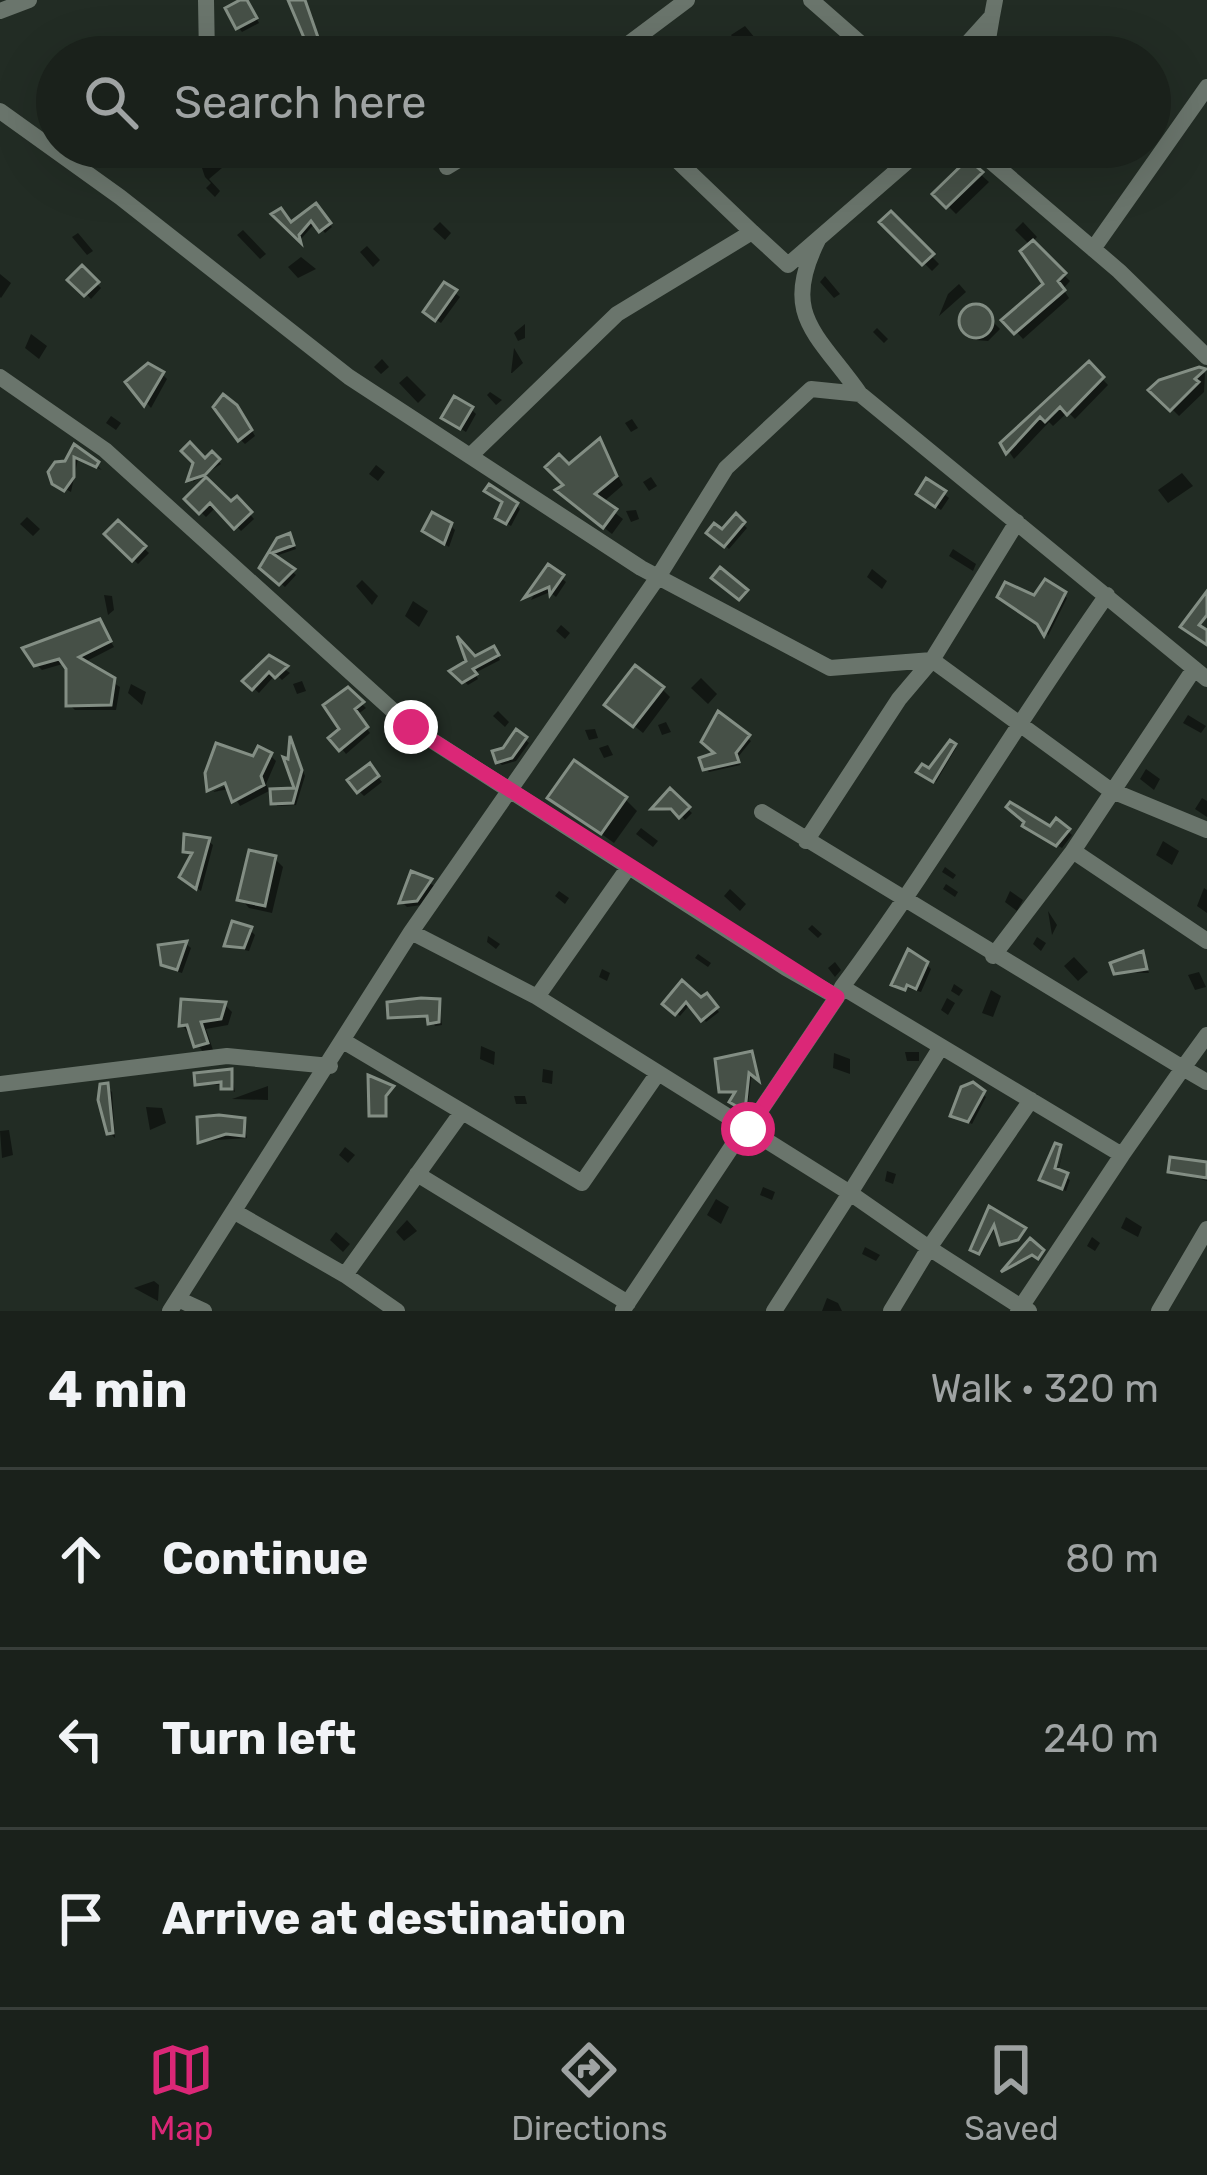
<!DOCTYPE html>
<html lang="en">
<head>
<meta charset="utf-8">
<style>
  :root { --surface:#1a211b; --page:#232924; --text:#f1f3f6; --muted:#9fa3a3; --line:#383e3a; --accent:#db2777 }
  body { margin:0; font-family:Rubik,sans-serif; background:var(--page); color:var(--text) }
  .stop { position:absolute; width:36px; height:36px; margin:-27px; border:9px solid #db2777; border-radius:50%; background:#fff }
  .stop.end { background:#db2777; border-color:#fff; box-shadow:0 3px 12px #0008 }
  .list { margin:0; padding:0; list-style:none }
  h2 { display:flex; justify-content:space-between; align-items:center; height:156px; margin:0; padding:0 48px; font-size:51px }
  h2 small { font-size:39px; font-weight:400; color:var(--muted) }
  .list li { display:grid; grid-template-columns:78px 1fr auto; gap:36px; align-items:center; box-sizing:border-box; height:180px; padding:0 48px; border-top:3px solid var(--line) }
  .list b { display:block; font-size:45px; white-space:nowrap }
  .list em { font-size:39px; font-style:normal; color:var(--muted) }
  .icon { flex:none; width:66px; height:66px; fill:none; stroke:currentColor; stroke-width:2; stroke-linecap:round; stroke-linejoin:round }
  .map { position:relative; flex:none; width:1207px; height:1311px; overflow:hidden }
  .search { position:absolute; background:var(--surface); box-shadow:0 12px 48px #0002; left:36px; right:36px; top:36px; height:132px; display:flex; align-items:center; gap:30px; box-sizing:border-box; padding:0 42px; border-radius:66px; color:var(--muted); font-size:45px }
  .sheet { height:696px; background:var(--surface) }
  nav { display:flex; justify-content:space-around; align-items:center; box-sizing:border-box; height:168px; border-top:3px solid var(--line); background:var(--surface); font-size:33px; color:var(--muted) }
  nav a { display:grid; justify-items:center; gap:6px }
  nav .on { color:var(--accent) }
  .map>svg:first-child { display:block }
</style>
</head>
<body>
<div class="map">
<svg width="1207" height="1311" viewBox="0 0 1207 1311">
  <rect width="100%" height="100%" fill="#222c24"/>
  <path fill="#0007" d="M250,5L259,23L242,32L238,27Z
    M745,26L755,38L741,48L731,35Z
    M217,149L229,162L209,179L220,191L215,197L206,188L211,183L205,177L201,165L213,159Z
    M968,163L989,182L956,214L936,194Z
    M315,207L332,227L325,233L316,222L301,239L276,215L291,226Z
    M891,215L939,264L932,271L884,223Z
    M440,222L451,233L445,240L433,229Z
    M1023,222L1037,237L1031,243L1070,281L1063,289L1069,298L1023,339L1006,321L1047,284L1031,246L1015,230Z
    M243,230L266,254L260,259L237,235Z
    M78,233L93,251L87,255L72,237Z
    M367,246L380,260L373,267L360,252Z
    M301,257L316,269L298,278L288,267Z
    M82,269L101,288L91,299L72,280Z
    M0,274L11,283L1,298L0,297Z
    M825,276L840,294L834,298L820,282Z
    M959,284L966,292L939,316L948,294Z
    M455,293L460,297L441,323L432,317Z
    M965,310H981L1000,329L988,341L975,340L963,326Z
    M525,324V338L518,341L514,333Z
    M877,328L888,339L884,343L873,332Z
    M31,334L47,346L39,359L25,348Z
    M514,348L523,363L512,373H511Z
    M382,359L389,367L381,374L374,367Z
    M1089,365L1108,385L1075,419L1068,412L1053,426L1049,422L1014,459L1004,444Z
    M1205,373L1204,392L1179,416L1153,390L1160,383Z
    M162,374L167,379L151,408L129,382Z
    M407,376L426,395L418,403L399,383Z
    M490,392L502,400L496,405L487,395Z
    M471,409L476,414L466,432L450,422Z
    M242,414L255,436L245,444L240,439Z
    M111,416L121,423L116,430L106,423Z
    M632,419L638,428L631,432L625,423Z
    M599,442L623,485L602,503L623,519L612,534L567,498L569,468Z
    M75,448L102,470L78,459L71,492L55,483Z
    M212,455L221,464L193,482L196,463Z
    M376,465L385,472L378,481L369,474Z
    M1182,473L1193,486L1168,503L1158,490Z
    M651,477L657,486L649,491L643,482Z
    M944,494L949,498L941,510L924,499Z
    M188,499L231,505L237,500L254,519L241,531L217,506L206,517Z
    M516,505L520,509L511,526L503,521Z
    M636,510L639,519L631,522L626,511Z
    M27,517L40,529L33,536L20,524Z
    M736,518L747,528L729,549L710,532L722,533Z
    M118,524L149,553L138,564L108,534Z
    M450,525L455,530L449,547L431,535Z
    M290,537L296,549L273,557L296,575L285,587L263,568Z
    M953,549L976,564L973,571L949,556Z
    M549,568L566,582L556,597L550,592L531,600Z
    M872,569L887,581L882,589L867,577Z
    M362,580L378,596L372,605L356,586Z
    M104,595L112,596L114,610L108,615Z
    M1064,595L1067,598L1048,636L1035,599Z
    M413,601L428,611L419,627L405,616Z
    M99,622L114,647L83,663L120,687L116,710H75L69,704L66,663L42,670L36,664Z
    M561,625L570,633L565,639L556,631Z
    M497,653L500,660L475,673L478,679L468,685L454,672Z
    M270,659L290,673L282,680L276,674L259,693L246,681Z
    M701,678L717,694L708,704L691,688Z
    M302,681L306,691L297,694L293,684Z
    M131,684L146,692L142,705L128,693Z
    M662,689L670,697L643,733L617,712Z
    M348,691L366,708L357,715L370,733L346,754L333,738L344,729Z
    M498,711L509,722L505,727L493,716Z
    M1188,715L1206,726L1201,733L1183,723Z
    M719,716L751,741L738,757L740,765L709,772L706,769L719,754Z
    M666,722L671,732L662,735L658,725Z
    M595,729L598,738L589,740L585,730Z
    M517,733L529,743L516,761L502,765L499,762Z
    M292,743L305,776L296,805L277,806L273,792L298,790L288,763Z
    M951,744L956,748L936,782L920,772H930Z
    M608,745L613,755L604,758L599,748Z
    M270,755L276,761L266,784L269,791L240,806L230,789L212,792L240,780L237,774L211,790L208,773Z
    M1146,769L1160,779L1154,790L1140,779Z
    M374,772L382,782L364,796L359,791Z
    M670,793L692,813L685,820L678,812L655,809Z
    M551,798L625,799L637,811L614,843Z
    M1202,798L1207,801V817L1195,809Z
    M1028,822L1050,830L1057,822L1072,835L1062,848L1030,830Z
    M641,828L658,841L653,847L636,834Z
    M208,841L213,845L201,891L188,882L193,858L186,851Z
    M1163,841L1179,851L1172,865L1156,855Z
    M275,859L283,867L272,913L249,908L241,899Z
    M945,867L956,875L953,879L942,872Z
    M413,875L435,886L422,905L407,907L402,902Z
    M946,884L958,892L955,897L943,889Z
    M1204,888L1207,890V913L1197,906Z
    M730,889L746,904L740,911L724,896Z
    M559,891L569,898L565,904L555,896Z
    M1010,891L1023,900L1017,911L1005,902Z
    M1048,911L1057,925L1052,935Z
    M812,925L822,934L818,938L808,929Z
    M250,930L255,935L249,951L227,946Z
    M488,936L500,944L496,949L487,942Z
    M1037,937L1046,943L1041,951L1033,944Z
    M186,944L191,948L182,973L169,969L161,948Z
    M698,954L711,963L708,967L695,958Z
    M1142,955L1149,973L1117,972Z
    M1074,957L1088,972L1078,981L1064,966Z
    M835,962L841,970L835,977L828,968Z
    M926,964L931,969L921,992L895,984Z
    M602,969L610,973L607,981L599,977Z
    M1199,972L1206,987L1195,990L1188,975Z
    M954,984L963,990L959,996L951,991Z
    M991,990L1001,996L993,1017L982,1013Z
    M706,997L719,1012L706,1022L691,1003L680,1016L666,1004Z
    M947,998L955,1003L948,1015L941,1010Z
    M439,1002L442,1025L435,1026L431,1018L391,1017Z
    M225,1005L232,1012L228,1025L206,1029L213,1050L204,1053L182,1025Z
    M481,1046L495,1052L494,1065L480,1059Z
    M905,1052H919V1061H907Z
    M834,1053L850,1059V1074L833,1068Z
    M751,1054L760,1079L752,1073L747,1112L736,1105L737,1094L722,1091Z
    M543,1069L553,1071L552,1084L542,1082Z
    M231,1072L235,1092L224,1085L198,1084Z
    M268,1086V1100L232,1099L235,1098Z
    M972,1086L986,1097L972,1124L954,1115Z
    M107,1087L112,1092L115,1138L110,1133Z
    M514,1096H525L527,1104H516Z
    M146,1107L162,1108L166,1123L150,1130Z
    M243,1121L247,1138L201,1141Z
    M9,1130L13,1155L2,1158L0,1131Z
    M345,1147L355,1155L348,1163L339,1155Z
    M1063,1151L1058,1172L1070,1180L1066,1191L1047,1183H1054Z
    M1207,1165V1181L1171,1171Z
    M887,1171L896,1174L893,1184L885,1181Z
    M763,1187L775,1192L772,1200L760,1195Z
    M716,1199L729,1207L721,1224L707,1215Z
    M990,1211L1025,1232L1019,1241L1004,1245L997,1224L981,1254L974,1249Z
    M1126,1217L1142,1227L1138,1237L1121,1228Z
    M407,1220L417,1231L404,1241L396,1232Z
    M336,1232L350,1244L343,1252L330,1240Z
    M1092,1237L1100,1243L1095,1251L1087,1246Z
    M865,1247L880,1255L876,1261L862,1254Z
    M154,1281L159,1285L158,1301L134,1288Z
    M827,1298L838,1303L842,1311H822Z"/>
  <path fill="#465047" stroke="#838e84" stroke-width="3" d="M240,0H247L257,18L236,29L225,8Z
    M288,0H305L321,46L333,41L341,57H299L310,52Z
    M968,159L983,172L946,208L932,194Z
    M316,203L331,223L319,232L311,221L299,235L301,243L271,214L281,208L291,222Z
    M891,211L934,254L922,265L879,222Z
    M1033,240L1066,273L1058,281L1065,290L1014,334L1001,320L1043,284L1020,251Z
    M82,265L99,282L84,296L67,280Z
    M444,282L457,290L435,321L423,312Z
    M959 321a17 17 0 1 1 34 0a17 17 0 1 1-34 0Z
    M1089,361L1104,377L1067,415L1060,407L1045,422L1040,417L1006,454L1000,443Z
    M148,363L164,372L144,406L125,382Z
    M1199,367L1206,369L1195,379L1199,382L1170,411L1148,390L1159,380Z
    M223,394L237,405L252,430L238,441L213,407Z
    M454,396L473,407L460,429L441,418Z
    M600,438L617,476L595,494L617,509L603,528L555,490L563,485L545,467L559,454L569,464Z
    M190,442L205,458L212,451L220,459L205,475L187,481L193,463L181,451Z
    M74,444L99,462L96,467L74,457V477L64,491L52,484L48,472L55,462L65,461Z
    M206,477L231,501L237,496L252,512L234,529L210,503L199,514L184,499Z
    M926,478L946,491L935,507L916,494Z
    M489,484L518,503L506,524L495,518L502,502L484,491Z
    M432,512L452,523L444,544L422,531Z
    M736,513L745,522L724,547L706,533L714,523L722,529Z
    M118,520L146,546L132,561L104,534Z
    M290,533L294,545L272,553L295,569L279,585L259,568L277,538Z
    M548,564L564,575L550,595L549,587L524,598Z
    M720,567L748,590L739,600L711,578Z
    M1045,579L1066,592L1044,636L1037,624L997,597L1005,582L1034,595Z
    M1207,591V615L1199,625L1207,630V645L1180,627Z
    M100,619L111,641L79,657L115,678L111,705L66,706V669L59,659L34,666L22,648Z
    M457,636L475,656L494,646L499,655L473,669L477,674L462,683L449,671L466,661Z
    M269,655L288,666L275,678L269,672L252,690L242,681Z
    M635,665L664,687L633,727L604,705Z
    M348,687L364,702L355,709L368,727L339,751L328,738L339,729L323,705Z
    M718,711L750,735L736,753L739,762L703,770L699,758L714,753L701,742Z
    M516,729L527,737L512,758L496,763L492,751L503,748Z
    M290,736L302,770L293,803L271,804L270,789L294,788L283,757L288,759Z
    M950,740L956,744L933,782L916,772L922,764L929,768Z
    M216,743L253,756L258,746L272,753L261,776L264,785L232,802L225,783L207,791L205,773Z
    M574,760L627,797L601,834L547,798Z
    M370,763L379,776L357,793L347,780Z
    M670,788L690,807L679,818L671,809H651Z
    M1010,802L1050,826L1056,818L1070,829L1056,846L1022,826L1024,822L1006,807Z
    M184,834L210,838L196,889L179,877L192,853L183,852Z
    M249,850L276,856L265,906L237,900Z
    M411,871L432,879L417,901L399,903Z
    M232,921L252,927L244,948L224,946Z
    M187,941L177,970L161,965L158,945Z
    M908,949L928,962L916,989L907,985L905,990L891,985Z
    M1143,951L1147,969L1114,974L1110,963Z
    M682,980L701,997L707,993L718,1007L701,1021L686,1002L675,1015L662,1004Z
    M421,998L440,999L439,1022L428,1024L427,1016L388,1018L387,1002Z
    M181,999L226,1002L221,1019L201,1022L208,1043L194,1047L187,1025L179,1026Z
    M752,1051L759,1081L749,1073L745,1111L729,1102L735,1092H719L715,1059Z
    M232,1069V1089H221V1082L195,1085L194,1073Z
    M368,1075L394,1086L386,1096V1116H369Z
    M973,1082L985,1091L968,1122L950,1116L961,1087Z
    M108,1083L113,1133L107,1134L98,1100L100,1084Z
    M219,1115L245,1118L244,1136L226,1134L198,1143L197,1117Z
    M1055,1143L1061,1145L1055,1168L1068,1173L1062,1189L1039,1180Z
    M1170,1157L1207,1162V1178L1168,1172Z
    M989,1206L1026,1228L1018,1240L1000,1245L994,1225L979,1254L970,1250Z
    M1030,1238L1044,1250L1038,1259L1032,1255L1001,1272Z"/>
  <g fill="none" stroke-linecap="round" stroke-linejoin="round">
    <path stroke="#6a756c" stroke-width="16" d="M206,0L207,57
      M811,0L876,57
      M0,11L29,0
      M611,57L687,0
      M955,57L992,16L995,0
      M985,57L992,16
      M0,111L120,197L349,377L641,568L830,668L932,660L1110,790L1207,830
      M663,147L752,232
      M974,147L1119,271L1207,357
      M447,167L480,147
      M1093,249L1207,87
      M0,377L105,450L411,727L786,968L837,997L842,987L1122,1155L1183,1068L1207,1082
      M860,394L1207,679
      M470,456L617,314L752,232L788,265L924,147
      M1194,669L1073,851L1207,941
      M762,812L1183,1068L1207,1035
      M806,841L899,699L932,660L1017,522
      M628,868L537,997L748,1129
      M411,932L537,997
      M993,956L1073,851
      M842,987C936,860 1016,724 1107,595
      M345,1042L582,1183L658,1073
      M0,1084L227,1056L330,1066
      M417,1174L628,1303
      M235,1212L345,1275L462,1112
      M345,1275L397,1311
      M178,1299L204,1311
      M623,1310L745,1127
      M170,1311L411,932L658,577L726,468L811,389L860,394C817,333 780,315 818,240
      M774,1311L850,1193L748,1129L837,997
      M891,1311L929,1248L850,1193L939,1050
      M1018,1311L1021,1307L929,1248L1031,1100
      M1029,1311L1021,1307L1122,1155
      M1159,1311L1207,1229"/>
  </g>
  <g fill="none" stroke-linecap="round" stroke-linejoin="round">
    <path stroke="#db2777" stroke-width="15" d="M411,727L837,997L748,1129"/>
  </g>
</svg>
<div class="stop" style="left:748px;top:1129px"></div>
<div class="stop end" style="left:411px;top:727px"></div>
<div class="search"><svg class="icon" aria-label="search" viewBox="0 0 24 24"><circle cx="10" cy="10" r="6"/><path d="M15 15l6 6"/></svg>Search here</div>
</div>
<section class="sheet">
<h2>4 min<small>Walk · 320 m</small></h2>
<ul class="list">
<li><svg class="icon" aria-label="ahead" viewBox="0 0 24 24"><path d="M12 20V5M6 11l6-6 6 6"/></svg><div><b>Continue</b></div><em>80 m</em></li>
<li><svg class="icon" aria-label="left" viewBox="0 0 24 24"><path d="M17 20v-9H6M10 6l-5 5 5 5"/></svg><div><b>Turn left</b></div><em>240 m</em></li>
<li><svg class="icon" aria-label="arrive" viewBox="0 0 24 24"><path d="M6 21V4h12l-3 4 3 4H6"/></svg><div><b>Arrive at destination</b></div></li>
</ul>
</section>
<nav>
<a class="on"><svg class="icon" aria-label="map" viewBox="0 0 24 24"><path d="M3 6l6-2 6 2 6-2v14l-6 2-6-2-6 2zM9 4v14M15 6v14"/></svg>Map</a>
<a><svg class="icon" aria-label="directions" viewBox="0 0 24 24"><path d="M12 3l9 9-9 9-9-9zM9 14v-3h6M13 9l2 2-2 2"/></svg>Directions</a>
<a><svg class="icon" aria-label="saved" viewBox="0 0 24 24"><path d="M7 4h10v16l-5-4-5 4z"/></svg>Saved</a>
</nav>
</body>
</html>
